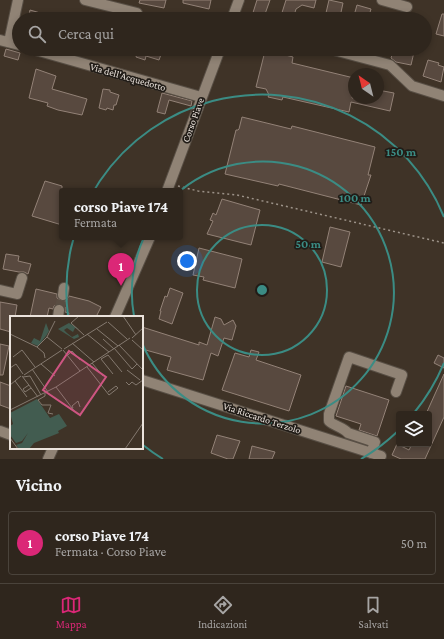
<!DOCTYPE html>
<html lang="it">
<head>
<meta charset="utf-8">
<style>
  :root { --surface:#2f261d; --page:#3b322a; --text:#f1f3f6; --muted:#a7a5a4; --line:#4a433b; --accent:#db2777 }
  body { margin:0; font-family:"Crimson Pro",serif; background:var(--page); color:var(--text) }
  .controls { position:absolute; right:12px; bottom:12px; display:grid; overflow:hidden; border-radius:4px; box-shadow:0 2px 6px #0003 }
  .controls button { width:36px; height:36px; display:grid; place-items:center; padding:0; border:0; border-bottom:1px solid var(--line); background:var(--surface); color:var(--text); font:20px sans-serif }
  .compass { position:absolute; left:348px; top:68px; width:36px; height:36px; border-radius:50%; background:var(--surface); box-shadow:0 2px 6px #0003; rotate:325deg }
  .you { position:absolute; left:187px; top:261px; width:14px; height:14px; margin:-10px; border:3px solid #fff; border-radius:50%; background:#1a73e8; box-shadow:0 0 0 6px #1a73e833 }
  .badge { display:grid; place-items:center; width:26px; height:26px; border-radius:50%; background:var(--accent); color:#fff; font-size:13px; font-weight:700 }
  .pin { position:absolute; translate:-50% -33px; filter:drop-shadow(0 1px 2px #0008) }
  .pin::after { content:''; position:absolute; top:21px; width:14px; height:12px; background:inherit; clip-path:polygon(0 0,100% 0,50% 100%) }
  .popup { position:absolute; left:59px; top:188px; width:124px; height:52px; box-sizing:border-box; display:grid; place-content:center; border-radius:4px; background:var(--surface); filter:drop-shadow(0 1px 3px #0005); font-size:13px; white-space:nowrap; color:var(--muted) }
  .popup b { font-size:15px; color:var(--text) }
  .popup::after { content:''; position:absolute; left:50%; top:100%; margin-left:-8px; border:8px solid transparent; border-top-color:var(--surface) }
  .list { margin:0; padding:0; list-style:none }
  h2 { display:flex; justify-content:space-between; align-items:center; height:52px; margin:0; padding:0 16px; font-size:17px }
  h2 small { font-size:13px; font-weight:400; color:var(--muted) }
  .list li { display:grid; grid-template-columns:26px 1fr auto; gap:12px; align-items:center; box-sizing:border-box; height:64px; margin:0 8px 8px; padding:0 8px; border:1px solid var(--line); border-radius:4px }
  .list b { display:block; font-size:15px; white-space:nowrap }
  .list p { margin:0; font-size:13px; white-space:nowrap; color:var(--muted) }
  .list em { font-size:13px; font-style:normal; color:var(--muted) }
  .icon { flex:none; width:22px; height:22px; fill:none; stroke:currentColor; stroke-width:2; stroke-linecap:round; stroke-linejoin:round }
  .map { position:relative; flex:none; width:444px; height:459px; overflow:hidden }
  .search { position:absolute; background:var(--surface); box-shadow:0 2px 6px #0003; left:12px; right:12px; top:12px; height:44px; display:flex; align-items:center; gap:10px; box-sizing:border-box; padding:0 14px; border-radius:22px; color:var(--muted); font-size:15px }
  .sheet { height:124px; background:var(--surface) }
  nav { display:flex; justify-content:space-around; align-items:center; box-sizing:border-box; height:56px; border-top:1px solid var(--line); background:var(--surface); font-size:11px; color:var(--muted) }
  nav a { display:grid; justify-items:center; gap:2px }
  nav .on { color:var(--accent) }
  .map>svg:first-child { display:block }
</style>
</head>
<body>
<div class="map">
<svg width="444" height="459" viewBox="0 0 444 459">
  <rect width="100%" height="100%" fill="#3f3327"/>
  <path fill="#58493f" stroke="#938277" d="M140,0H166L164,8L139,3Z
    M183,0H211L209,9L183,3Z
    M257,0H270L265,14L277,17V19H251Z
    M286,0H316L314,8L302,5L296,9L293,19H280Z
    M329,0L343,3L340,17L326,13Z
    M357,5L371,9L368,19H353Z
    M30,10L54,17V19H28Z
    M442,14H444V36L436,34Z
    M6,49L20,53L18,60L4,56Z
    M128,49H163L159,60L146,56L145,60L136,57L137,53L128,51Z
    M267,49H272L274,52L293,57L292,63L354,78V89L352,98H378V90L394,93L390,111L351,102L349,112L283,97L282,100L268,97L269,95L266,89L256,87L265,51Z
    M394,49H402L414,52L411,65L396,62L391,58Z
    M428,60L439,63L438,65L444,67L441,82L423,76Z
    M36,69L56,76L52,89L87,99L82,115L58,110L47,106L48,103L29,98Z
    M103,89L110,90V92L119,95L116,105H114L113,110L107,108L106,110L99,108Z
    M162,93L192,101L191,106L169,100L165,114L157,112Z
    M242,117L291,129L292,126L375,147L368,175H371L361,205L279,184L278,186L225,174L236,130H238L239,129Z
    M45,181L62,186V225L32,216Z
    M222,199L260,210L251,245L207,234L213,221L210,220L213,213L216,215Z
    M330,227L350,232L341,267L322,262Z
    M199,248L242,259L235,288L203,280L204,277L193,275Z
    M6,254L19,256L18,261L31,264L28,274L24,272H19L3,269Z
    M170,288L183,293L172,324L159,319L161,311H160L165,296L167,297Z
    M36,289L57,294V298L62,301H66L69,296L89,301L101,307L96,317H68L69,313L65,312V307L60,304L54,306L53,309L49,308L47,317H30Z
    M0,302L17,305L15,317H11V332L0,329Z
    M215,317L221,319L224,325L233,320L236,326L232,340L224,338L218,356L211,353L203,380L167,370L171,357L142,349V327L199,345V342L207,345Z
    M0,344L9,346L3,375H0Z
    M251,350L259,352L256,360L301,375L289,411L222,390L235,353L249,357Z
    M438,355L444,358V368L434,363Z
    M444,374V417L425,459H401L392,455L397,444L409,450L412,444H429V414H426Z
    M0,382L11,386V409L0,405Z
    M346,386L389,400L377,436L359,430L361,424L336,416Z
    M217,435L240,441L233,459H228L211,453Z
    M252,446L275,452L272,459H249Z"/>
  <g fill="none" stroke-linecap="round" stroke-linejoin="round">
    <path stroke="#594d42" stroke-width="10" stroke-dasharray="10 5" stroke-linecap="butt" d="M59,310L63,295"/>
    <g stroke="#584f45" stroke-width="12">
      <path id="minor" d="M85,0L137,13
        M382,0L407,7
        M232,19L239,0
        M0,40L19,45
        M9,42L18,0
        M32,49L201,97
        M330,49L390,65L412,86L444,96
        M167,191L220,49
        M0,290L17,294L22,278
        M63,295L64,288
        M58,317L59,310
        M115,317L150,237
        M142,380L381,456
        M0,431L11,435
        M371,453L375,442L348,433C343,427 334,426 329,421V414L349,357L402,375L396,392
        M48,459L53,448"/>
    </g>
    <path stroke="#9c9288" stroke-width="1.5" stroke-dasharray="2 3" stroke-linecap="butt" d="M178,186L198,191L237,195L444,243"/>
    <use href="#minor" stroke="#908375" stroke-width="10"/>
  </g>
  <g fill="none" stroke="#3b8c84" stroke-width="2">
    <circle cx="262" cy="290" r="65"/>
    <path d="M134 316A131 131 0 1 1 142 343"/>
    <path d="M444 363A196 196 0 0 1 414 413M398 431A196 196 0 0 1 361 459M163 459A196 196 0 0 1 143 445M68 316A196 196 0 0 1 444 217"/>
  </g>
  <g text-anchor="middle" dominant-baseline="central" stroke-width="3.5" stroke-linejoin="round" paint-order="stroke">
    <g font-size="10" fill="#ebe3dc" stroke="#211c17">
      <text transform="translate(128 77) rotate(16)">Via dell'Acquedotto</text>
      <text transform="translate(193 120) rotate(-70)">Corso Piave</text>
      <text transform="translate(262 418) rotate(18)">Via Riccardo Terzolo</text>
    </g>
  </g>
  <g transform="translate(10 316)">
    <rect width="133" height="133" fill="#3f3327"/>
    <path d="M36,7L39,15L36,20L28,30L21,27L24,22L30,25ZM59,7L69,13L65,12L63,16L57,12L54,14L57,17L62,21L68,18L69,21L64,23L48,13ZM27,83L40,102L49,98L57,110L48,115L49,117L24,127L19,133H9L6,129L12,127L18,117L12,125L6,127L0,119V110L3,108L0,97Z" fill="#425c50"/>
    <path fill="none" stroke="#84796f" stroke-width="1" d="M69,0L61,7L74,19M113,0L126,19M98,6L117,23M87,13L108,30M0,18L27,31L34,37L35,42M77,18L99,36M37,21L45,5M122,22L133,12M93,23L104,33M122,24L133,34M62,27L84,46M109,29L132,53M27,31L37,21L52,33M104,32L122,53L127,48M54,33L97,6M53,34L70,55M58,39L62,35L70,44M3,41L12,34L25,51M91,43L98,39L112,56M91,43L103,58M82,47L93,60M31,48L45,60M77,51L99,79L108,72L106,70L98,76M0,52L6,48L13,58M22,53L38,76M117,54L130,64M14,59L52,34M12,60L28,81M13,61L20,60L31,79M5,65L17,81M116,66L119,69L122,66L126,69L133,64M0,69L11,60M19,69L13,73L15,76L21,72M46,71L65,96M35,77V80L28,84L32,89H41L38,97L43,98M63,92L62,90L68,85L70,91M0,94L46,71L120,22M0,122L8,133M115,133L133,107"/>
    <path fill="#ce5582" fill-opacity="0.15" stroke="#ce5582" stroke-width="2" d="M59,35L96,61L70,99L33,74Z"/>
    <rect width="133" height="133" fill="none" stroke="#ebe3dc" stroke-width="2"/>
  </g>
  <circle cx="262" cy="290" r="6" fill="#3b8c84" stroke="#211c17" stroke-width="2"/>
  <g font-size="12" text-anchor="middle" font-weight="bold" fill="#3b8c84" stroke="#211c17" stroke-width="3.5" stroke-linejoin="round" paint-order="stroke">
    <text x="401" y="156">150 m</text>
    <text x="355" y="202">100 m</text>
    <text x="308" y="248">50 m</text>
  </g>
</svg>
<div class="controls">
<button><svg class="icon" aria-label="layers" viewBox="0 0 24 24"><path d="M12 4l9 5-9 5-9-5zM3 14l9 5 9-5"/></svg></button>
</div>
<svg class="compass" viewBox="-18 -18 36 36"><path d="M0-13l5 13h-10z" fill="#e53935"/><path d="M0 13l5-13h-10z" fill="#a7a5a4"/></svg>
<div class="you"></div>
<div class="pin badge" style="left:121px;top:286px">1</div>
<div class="popup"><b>corso Piave 174</b>Fermata</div>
<div class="search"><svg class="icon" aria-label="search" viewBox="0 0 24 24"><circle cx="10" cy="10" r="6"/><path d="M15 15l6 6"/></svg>Cerca qui</div>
</div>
<section class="sheet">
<h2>Vicino<small></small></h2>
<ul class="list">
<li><span class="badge">1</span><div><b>corso Piave 174</b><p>Fermata · Corso Piave</p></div><em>50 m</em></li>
</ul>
</section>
<nav>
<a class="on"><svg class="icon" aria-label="map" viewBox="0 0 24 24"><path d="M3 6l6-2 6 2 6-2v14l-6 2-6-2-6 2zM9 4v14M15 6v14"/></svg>Mappa</a>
<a><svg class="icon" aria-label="directions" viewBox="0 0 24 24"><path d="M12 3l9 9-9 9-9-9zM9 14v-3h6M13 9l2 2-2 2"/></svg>Indicazioni</a>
<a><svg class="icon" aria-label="saved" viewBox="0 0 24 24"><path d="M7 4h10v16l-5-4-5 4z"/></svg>Salvati</a>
</nav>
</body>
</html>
